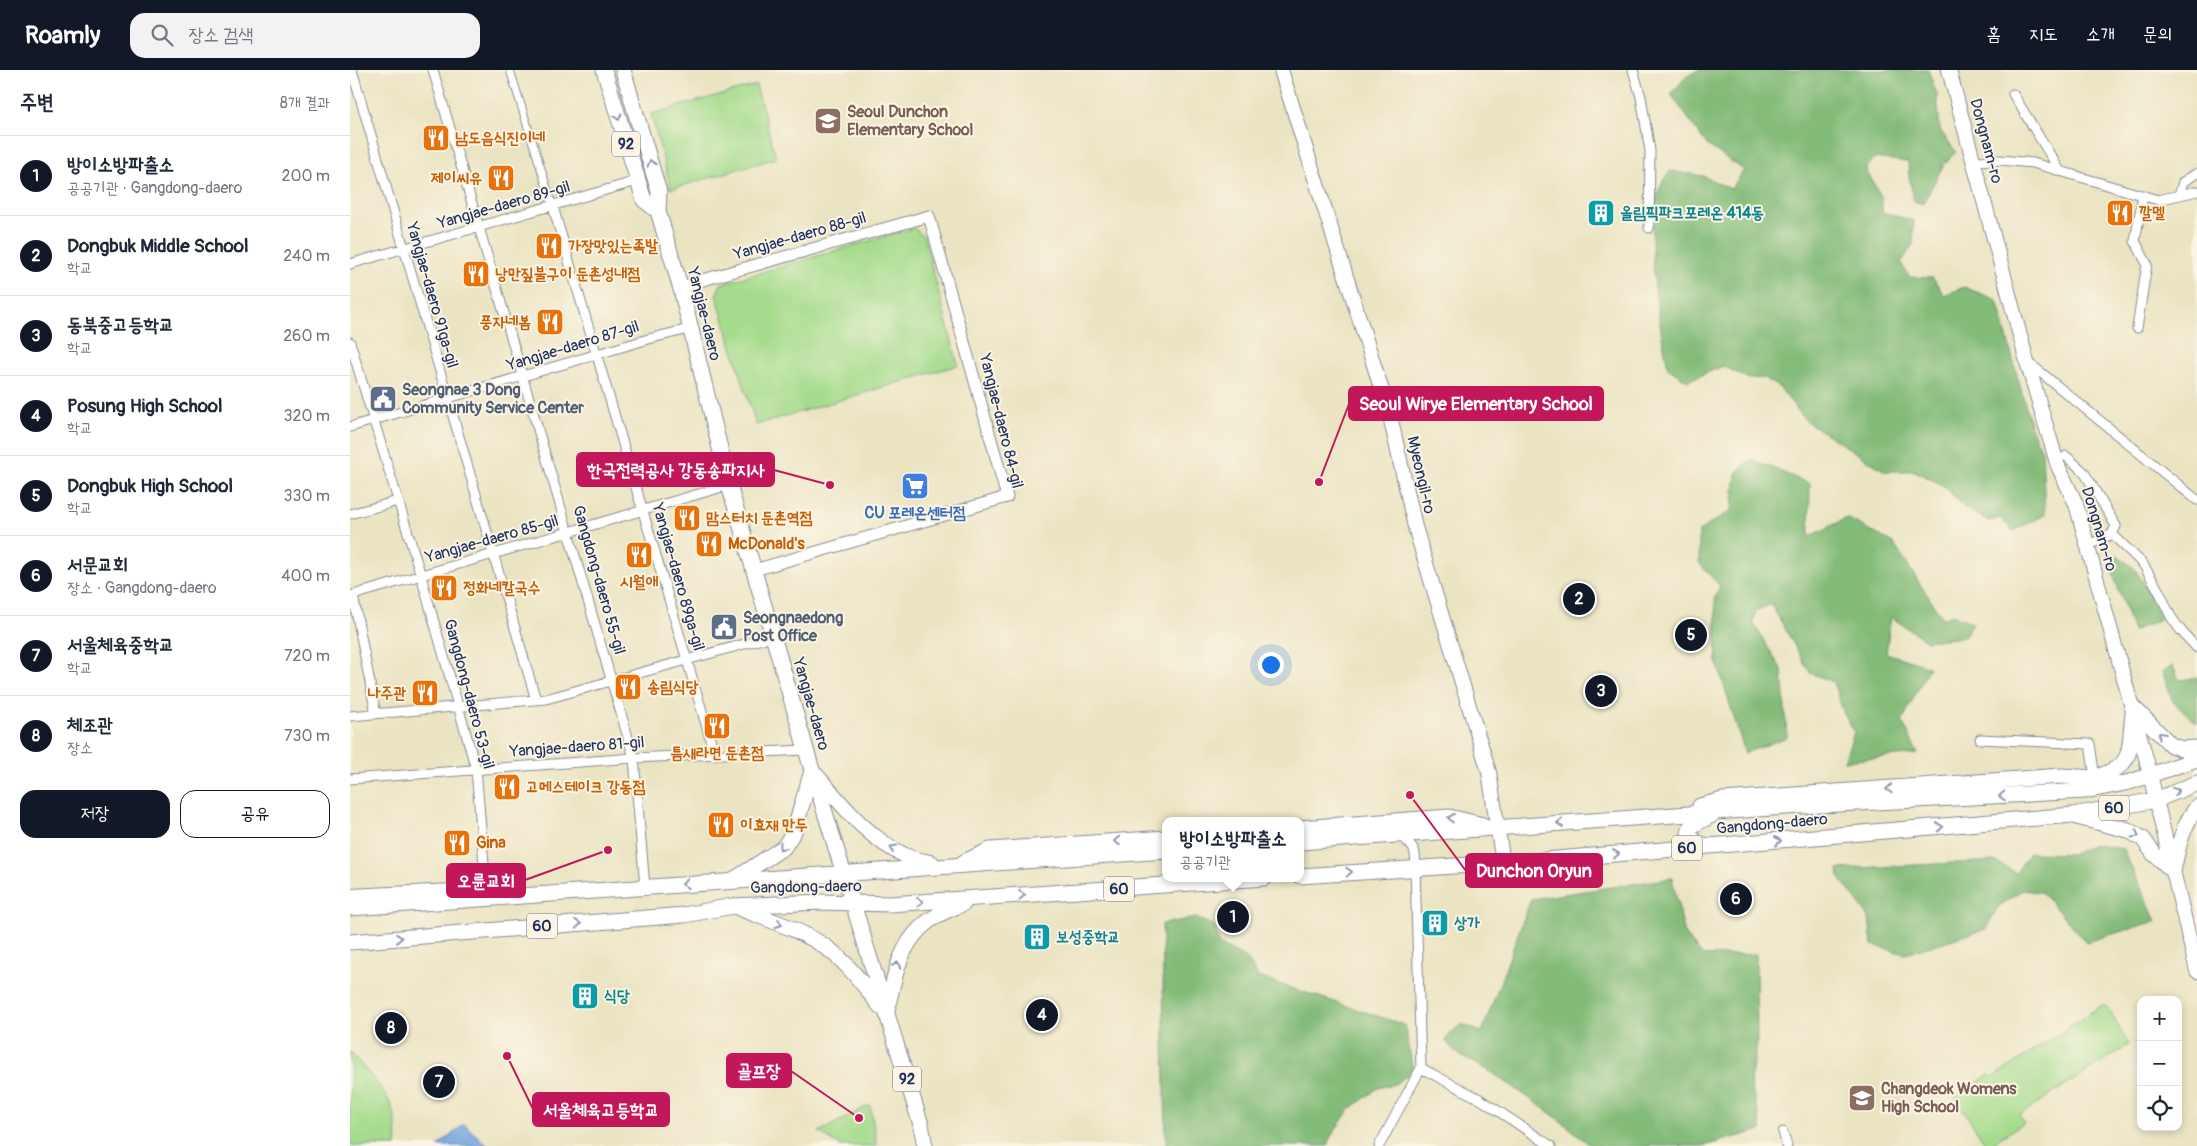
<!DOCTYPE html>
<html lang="ko">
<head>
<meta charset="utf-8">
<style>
  :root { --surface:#fff; --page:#f2f2f3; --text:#1f2937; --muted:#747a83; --line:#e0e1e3; --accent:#111827 }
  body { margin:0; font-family:Pangolin,"Poor Story",sans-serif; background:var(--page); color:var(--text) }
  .controls { position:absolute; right:15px; bottom:15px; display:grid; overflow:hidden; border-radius:10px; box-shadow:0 2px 8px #0003 }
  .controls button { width:45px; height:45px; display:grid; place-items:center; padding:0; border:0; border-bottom:1px solid var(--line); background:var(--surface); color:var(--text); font:25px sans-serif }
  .you { position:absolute; left:920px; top:594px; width:18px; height:18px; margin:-12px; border:4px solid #fff; border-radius:50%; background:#1a73e8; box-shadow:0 0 0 8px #1a73e833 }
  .badge { display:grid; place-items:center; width:32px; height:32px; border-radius:50%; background:var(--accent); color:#fff; font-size:16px; font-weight:700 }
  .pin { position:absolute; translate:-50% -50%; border:2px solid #fff; box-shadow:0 1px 5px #0006 }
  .popup { position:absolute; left:812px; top:747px; width:142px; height:65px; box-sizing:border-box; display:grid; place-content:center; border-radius:10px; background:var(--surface); filter:drop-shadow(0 1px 4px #0005); font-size:16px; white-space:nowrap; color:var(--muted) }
  .popup b { font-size:19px; color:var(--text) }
  .popup::after { content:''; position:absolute; left:50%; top:100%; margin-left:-10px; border:10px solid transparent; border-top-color:var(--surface) }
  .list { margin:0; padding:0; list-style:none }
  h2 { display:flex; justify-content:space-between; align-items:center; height:65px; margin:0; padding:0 20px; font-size:21px }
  h2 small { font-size:16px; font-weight:400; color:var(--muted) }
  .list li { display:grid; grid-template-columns:32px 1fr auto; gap:15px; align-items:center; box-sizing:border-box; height:80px; padding:0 20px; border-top:1px solid var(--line) }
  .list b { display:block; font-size:19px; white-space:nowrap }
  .list p { margin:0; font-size:16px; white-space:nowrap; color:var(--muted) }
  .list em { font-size:16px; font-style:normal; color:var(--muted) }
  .actions { display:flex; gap:10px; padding:15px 20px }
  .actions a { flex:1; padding:11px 0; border:1px solid var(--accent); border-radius:15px; text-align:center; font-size:18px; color:var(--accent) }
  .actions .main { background:var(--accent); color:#fff }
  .icon { flex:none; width:28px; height:28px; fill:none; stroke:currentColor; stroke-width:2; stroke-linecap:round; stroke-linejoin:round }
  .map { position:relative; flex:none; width:1847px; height:1076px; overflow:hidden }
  header { display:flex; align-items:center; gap:30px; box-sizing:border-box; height:70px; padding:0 25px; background:var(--accent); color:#fff }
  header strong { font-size:24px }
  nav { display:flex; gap:28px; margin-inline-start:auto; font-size:18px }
  .search { width:350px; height:45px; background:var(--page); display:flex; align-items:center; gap:12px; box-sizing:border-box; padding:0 18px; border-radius:15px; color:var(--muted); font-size:19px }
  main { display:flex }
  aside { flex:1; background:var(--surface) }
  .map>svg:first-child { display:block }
</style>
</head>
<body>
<header>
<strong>Roamly</strong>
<div class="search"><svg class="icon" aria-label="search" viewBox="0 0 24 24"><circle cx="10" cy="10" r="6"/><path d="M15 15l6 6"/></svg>장소 검색</div>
<nav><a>홈</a><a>지도</a><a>소개</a><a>문의</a></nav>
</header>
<main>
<aside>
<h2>주변<small>8개 결과</small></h2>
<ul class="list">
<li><span class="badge">1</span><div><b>방이소방파출소</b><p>공공기관 · Gangdong-daero</p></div><em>200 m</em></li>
<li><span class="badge">2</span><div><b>Dongbuk Middle School</b><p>학교</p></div><em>240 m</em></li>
<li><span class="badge">3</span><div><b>동북중고등학교</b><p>학교</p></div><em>260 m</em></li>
<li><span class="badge">4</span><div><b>Posung High School</b><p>학교</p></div><em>320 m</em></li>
<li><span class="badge">5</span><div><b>Dongbuk High School</b><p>학교</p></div><em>330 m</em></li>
<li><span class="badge">6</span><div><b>서문교회</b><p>장소 · Gangdong-daero</p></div><em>400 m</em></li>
<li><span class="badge">7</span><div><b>서울체육중학교</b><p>학교</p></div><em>720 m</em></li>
<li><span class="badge">8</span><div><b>체조관</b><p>장소</p></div><em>730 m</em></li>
</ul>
<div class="actions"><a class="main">저장</a><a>공유</a></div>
</aside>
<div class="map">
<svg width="1847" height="1076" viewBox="0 0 1847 1076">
  <rect width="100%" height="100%" fill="#fcf5e5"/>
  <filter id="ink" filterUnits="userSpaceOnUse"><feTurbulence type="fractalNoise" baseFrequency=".02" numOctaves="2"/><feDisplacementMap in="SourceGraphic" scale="10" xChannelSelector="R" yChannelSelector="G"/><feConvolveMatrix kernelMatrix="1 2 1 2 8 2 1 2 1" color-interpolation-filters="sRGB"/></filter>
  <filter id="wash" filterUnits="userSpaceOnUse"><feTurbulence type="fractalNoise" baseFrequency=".0096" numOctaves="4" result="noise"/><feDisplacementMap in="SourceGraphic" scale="20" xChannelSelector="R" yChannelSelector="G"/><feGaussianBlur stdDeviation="1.12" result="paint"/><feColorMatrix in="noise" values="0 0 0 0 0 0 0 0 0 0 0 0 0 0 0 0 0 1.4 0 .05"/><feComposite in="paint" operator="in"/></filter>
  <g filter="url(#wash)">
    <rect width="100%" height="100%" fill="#ebe4c3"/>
    <path fill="#a4db8c" stroke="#608575" d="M406,15L426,88L321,119L301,44Z
      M564,158L574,167L608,295L406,355L366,225L371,214Z
      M1752,935L1757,937L1779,975L1669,1045L1674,1053L1637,1076L1605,1028L1638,1005L1644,1007Z
      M0,982C27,1014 51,1031 46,1076H0Z
      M520,1035L527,1076H490L469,1062Z"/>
    <path fill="#83bb78" stroke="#4f756b" d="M1348,0H1578L1587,25L1590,60L1606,82L1594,94L1573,134L1564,131L1559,106L1558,92L1523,88L1516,100L1532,128V142L1564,151L1563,174L1551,193L1559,207L1583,208L1594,225L1614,217L1647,230L1681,357L1692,381L1695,445L1663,461L1650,448L1639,451L1615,438L1594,416L1565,401H1535L1456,351L1430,318L1414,308L1399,309L1373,296L1337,311L1318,298C1308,247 1296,180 1306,129C1308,119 1315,109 1320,101L1353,106L1381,119L1394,100L1357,75L1321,24L1336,7Z
      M1401,389L1460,414L1459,467L1497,448L1543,473L1593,549L1602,544L1623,553L1614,567L1577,571L1541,547L1536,583L1579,597L1552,651L1568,684L1494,691L1504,662L1494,644L1483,612L1460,603L1421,534L1406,541L1403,553L1432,600L1437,667L1395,683L1367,593L1365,527L1370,516L1349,493V461L1382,440L1386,403Z
      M1766,484L1785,499L1813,548L1783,561L1760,495Z
      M1823,596L1829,610L1847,608V653L1823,632L1812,601Z
      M1743,774L1773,779L1806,851L1736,872L1691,822L1672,820L1648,837L1636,859L1555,884L1522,875L1519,847L1489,807L1488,799L1645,791L1666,803L1679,783L1723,784Z
      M1322,808L1335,865L1353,886L1406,884L1407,975L1400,1010L1412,1060L1353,1076H1241C1211,1049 1175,1025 1141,1002C1123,991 1106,988 1095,969L1111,954L1132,962L1181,829Z
      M846,848L864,856L869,874L898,890L908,907L1055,955L1063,1001L1045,1014L1028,1018L999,1040L980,1068L978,1076H816L812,854Z"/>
    <path fill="#77a7e1" stroke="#496ba0" d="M114,1054L138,1076H88Z"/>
  </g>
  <g filter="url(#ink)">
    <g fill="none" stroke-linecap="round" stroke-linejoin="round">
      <g stroke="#838a90" stroke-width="9">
        <path id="pedestrian" d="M160,0L203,137"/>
      </g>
      <g stroke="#838a90" stroke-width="11">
        <path id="minor" d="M2,0L186,630
          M83,0L284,688L295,818
          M1283,0L1291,27L1300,81L1299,158
          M1663,24L1710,101
          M1624,91L1650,90L1683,93L1808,130L1847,121
          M1829,125L1833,112L1847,103
          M203,137L365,685
          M0,194L287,111
          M1787,258L1797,194L1785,171L1793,125
          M0,272L71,506L126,699L137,830
          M1678,292L1847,430
          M0,357L302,268L339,259
          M1716,386L1734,402L1766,456L1762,464L1737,476
          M0,444L48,431
          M1762,464L1793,494L1809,521L1821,547L1832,562L1847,578
          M3,525L26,644
          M0,526L379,415
          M0,646L196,629L423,566
          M1630,669L1740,674L1745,708
          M0,709L284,688L456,680
          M1050,766C1064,776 1067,780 1065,798L1071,998L1130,1029L1201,1076
          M1433,1062L1437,1076
          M1029,1076L1071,998"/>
      </g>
      <g stroke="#838a90" stroke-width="13">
        <path id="tertiary" d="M331,219L342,213L579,146L657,427L404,500"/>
      </g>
      <g stroke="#838a90" stroke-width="16">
        <path id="secondary" d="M931,0L1040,346L1065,457L1139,702L1153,793
          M1599,0L1677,292L1708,396L1726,434L1797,692L1847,901
          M0,826L104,821L126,827"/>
      </g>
      <g stroke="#838a90" stroke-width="17">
        <path id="primary" d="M254,0L294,130L308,141
          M273,0L309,122L308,141L331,219L379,415L462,700L571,1055L575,1076
          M1782,636L1821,675L1832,679L1847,678
          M466,705C493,735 518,769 556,786C564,790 574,791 582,793
          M1737,710C1785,696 1778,688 1783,643
          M1350,736L1373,730L1711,706L1745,708
          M1727,747L1778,760L1793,769L1804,784L1823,801
          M950,758L1099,747L1133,755
          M950,772L1450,736L1735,721L1780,712L1847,689
          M1357,776L1346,773L1339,763L1341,756L1362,745
          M614,792L640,780L816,768
          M1823,801C1828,778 1832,756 1847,737
          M950,806L1183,791L1723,745L1806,730L1847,713
          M385,809L434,777L444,761L462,701
          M0,838L816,781
          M389,838C419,850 450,859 477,878C498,893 515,917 531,937
          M0,872L334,845L383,836L471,832L540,834L914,808
          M537,941C544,905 551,867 585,847C594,841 604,838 614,833"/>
      </g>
      <use href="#pedestrian" stroke="#fff" stroke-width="7"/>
      <use href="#minor" stroke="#fff" stroke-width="9"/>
      <use href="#tertiary" stroke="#fff" stroke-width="11"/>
      <use href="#secondary" stroke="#fff" stroke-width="14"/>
      <use href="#primary" stroke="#fff" stroke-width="15"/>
    </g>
    <defs><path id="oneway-chevron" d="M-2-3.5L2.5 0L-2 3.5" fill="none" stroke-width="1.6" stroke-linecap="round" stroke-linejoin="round" transform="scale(1.25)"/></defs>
    <g stroke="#8d97ae">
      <use href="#oneway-chevron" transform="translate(268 47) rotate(73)"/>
      <use href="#oneway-chevron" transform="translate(301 93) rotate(-106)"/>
      <use href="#oneway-chevron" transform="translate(1811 665) rotate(-132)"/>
      <use href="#oneway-chevron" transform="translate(1539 719) rotate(177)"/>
      <use href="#oneway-chevron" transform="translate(1826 721) rotate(-22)"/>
      <use href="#oneway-chevron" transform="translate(1652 726) rotate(177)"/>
      <use href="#oneway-chevron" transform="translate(1101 748) rotate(-173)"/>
      <use href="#oneway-chevron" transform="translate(1210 753) rotate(176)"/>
      <use href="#oneway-chevron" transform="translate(1590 757) rotate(-5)"/>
      <use href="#oneway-chevron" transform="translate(1786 765) rotate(31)"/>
      <use href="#oneway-chevron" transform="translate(767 771) rotate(176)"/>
      <use href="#oneway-chevron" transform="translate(1428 771) rotate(-5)"/>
      <use href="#oneway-chevron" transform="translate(432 777) rotate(135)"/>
      <use href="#oneway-chevron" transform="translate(543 778) rotate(-149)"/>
      <use href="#oneway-chevron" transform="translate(1266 784) rotate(-5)"/>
      <use href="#oneway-chevron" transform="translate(999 802) rotate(-4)"/>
      <use href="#oneway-chevron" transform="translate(335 814) rotate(175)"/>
      <use href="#oneway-chevron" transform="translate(672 825) rotate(-4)"/>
      <use href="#oneway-chevron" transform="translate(570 832) rotate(-4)"/>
      <use href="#oneway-chevron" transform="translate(228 854) rotate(-4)"/>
      <use href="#oneway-chevron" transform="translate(429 854) rotate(21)"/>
      <use href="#oneway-chevron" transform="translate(49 868) rotate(-5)"/>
      <use href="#oneway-chevron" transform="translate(547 895) rotate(-70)"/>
    </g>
  </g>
  <defs>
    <g id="school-square" transform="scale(1.4375)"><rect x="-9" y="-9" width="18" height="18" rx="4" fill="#8d6e63" stroke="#fcf5e5"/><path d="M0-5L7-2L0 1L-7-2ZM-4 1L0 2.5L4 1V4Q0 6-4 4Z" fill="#fff"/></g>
    <g id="restaurant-square" transform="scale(1.4375)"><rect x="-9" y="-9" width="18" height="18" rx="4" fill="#e8710a" stroke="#fcf5e5"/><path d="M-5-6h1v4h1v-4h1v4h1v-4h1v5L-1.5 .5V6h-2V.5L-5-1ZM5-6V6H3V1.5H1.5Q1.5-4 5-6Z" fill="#fff"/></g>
    <g id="building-square" transform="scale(1.4375)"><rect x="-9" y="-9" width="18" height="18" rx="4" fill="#0f9aa8" stroke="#fcf5e5"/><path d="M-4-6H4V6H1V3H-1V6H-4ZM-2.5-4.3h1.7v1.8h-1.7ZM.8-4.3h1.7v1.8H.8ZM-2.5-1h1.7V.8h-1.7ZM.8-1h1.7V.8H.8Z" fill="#fff"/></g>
    <g id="civic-square" transform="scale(1.4375)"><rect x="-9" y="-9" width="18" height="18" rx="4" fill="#5c6f8a" stroke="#fcf5e5"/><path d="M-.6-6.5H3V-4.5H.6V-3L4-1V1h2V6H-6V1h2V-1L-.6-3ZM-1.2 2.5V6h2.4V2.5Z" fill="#fff"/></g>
    <g id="supermarket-square" transform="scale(1.4375)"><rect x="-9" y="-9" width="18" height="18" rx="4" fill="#3f7fe0" stroke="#fcf5e5"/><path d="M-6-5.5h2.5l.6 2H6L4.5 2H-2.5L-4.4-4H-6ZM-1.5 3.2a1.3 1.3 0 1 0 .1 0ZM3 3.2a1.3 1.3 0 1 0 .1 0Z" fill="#fff"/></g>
  </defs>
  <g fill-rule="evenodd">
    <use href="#school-square" x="478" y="51"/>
    <use href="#restaurant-square" x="86" y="68"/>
    <use href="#restaurant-square" x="151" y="108"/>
    <use href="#building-square" x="1251" y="143"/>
    <use href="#restaurant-square" x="1770" y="143"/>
    <use href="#restaurant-square" x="199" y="176"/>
    <use href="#restaurant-square" x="126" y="204"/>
    <use href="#restaurant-square" x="200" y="252"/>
    <use href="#civic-square" x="33" y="329"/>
    <use href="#supermarket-square" x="565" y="416"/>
    <use href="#restaurant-square" x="337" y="448"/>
    <use href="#restaurant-square" x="359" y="474"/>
    <use href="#restaurant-square" x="289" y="485"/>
    <use href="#restaurant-square" x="94" y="518"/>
    <use href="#civic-square" x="374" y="557"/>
    <use href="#restaurant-square" x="278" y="617"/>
    <use href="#restaurant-square" x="75" y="623"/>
    <use href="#restaurant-square" x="367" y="656"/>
    <use href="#restaurant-square" x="157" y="717"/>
    <use href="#restaurant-square" x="371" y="755"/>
    <use href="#restaurant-square" x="107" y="773"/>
    <use href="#building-square" x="1085" y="853"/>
    <use href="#building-square" x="687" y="867"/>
    <use href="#building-square" x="235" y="926"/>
    <use href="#school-square" x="1512" y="1028"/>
  </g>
  <g text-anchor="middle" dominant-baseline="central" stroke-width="4" stroke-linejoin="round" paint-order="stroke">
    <g fill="#fcf5e5" stroke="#5e6a86" stroke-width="1">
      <rect x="262" y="61.5" width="28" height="25" rx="4"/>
      <rect x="1749" y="725.5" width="30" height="25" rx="4"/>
      <rect x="1322" y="765.5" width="30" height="25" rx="4"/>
      <rect x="754" y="806.5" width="30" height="25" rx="4"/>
      <rect x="177" y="843.5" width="30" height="25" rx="4"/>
      <rect x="543" y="996.5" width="28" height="25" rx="4"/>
    </g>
    <g font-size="15" font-weight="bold" fill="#1b2f5e">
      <text x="276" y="74">92</text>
      <text x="1764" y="738">60</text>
      <text x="1337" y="778">60</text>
      <text x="769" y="819">60</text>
      <text x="192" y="856">60</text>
      <text x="557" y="1009">92</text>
    </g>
    <g font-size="16" font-weight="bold" fill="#785e54" stroke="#fcf5e5" text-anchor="start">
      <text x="497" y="42">Seoul Dunchon<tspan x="497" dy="18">Elementary School</tspan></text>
      <text x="1531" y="1019">Changdeok Womens<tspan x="1531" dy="18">High School</tspan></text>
    </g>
    <g font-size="16" font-weight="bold" fill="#c56008" stroke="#fcf5e5" text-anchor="start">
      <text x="105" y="68">남도음식진이네</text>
      <text x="132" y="108" text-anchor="end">제이씨유</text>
      <text x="1789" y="143">깔멜</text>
      <text x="218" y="176">가장맛있는족발</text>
      <text x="145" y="204">낭만짚불구이 둔촌성내점</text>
      <text x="181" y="252" text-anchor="end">풍자네봄</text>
      <text x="356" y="448">맘스터치 둔촌역점</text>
      <text x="378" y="474">McDonald's</text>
      <text x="289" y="512" text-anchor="middle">시월애</text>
      <text x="113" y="518">정화네칼국수</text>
      <text x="297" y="617">송림식당</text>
      <text x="56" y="623" text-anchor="end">나주관</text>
      <text x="367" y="683" text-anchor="middle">틈새라면 둔촌점</text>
      <text x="176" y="717">고메스테이크 강동점</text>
      <text x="390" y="755">이효재 만두</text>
      <text x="126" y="773">Gina</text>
    </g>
    <g font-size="16" fill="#1b2f5e" stroke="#fcf5e5">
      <text transform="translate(1636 71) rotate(75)">Dongnam-ro</text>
      <text transform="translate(154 135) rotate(-16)">Yangjae-daero 89-gil</text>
      <text transform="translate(450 166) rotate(-16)">Yangjae-daero 88-gil</text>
      <text transform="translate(82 225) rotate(74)">Yangjae-daero 91ga-gil</text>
      <text transform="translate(354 244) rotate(76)">Yangjae-daero</text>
      <text transform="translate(223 276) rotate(-17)">Yangjae-daero 87-gil</text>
      <text transform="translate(651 351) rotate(76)">Yangjae-daero 84-gil</text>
      <text transform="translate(1071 405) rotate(77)">Myeongil-ro</text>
      <text transform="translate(1749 459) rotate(73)">Dongnam-ro</text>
      <text transform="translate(142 469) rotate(-16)">Yangjae-daero 85-gil</text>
      <text transform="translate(328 507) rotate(74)">Yangjae-daero 89ga-gil</text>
      <text transform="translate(249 510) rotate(74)">Gangdong-daero 55-gil</text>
      <text transform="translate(119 624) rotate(75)">Gangdong-daero 53-gil</text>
      <text transform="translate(461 634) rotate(74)">Yangjae-daero</text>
      <text transform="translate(227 677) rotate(-4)">Yangjae-daero 81-gil</text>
      <text transform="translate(1422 754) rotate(-5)">Gangdong-daero</text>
      <text transform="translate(456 817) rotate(-1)">Gangdong-daero</text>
    </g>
    <g font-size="16" font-weight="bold" fill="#0d838f" stroke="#fcf5e5" text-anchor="start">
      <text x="1270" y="143">올림픽파크포레온 414동</text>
      <text x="1104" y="853">상가</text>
      <text x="706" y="867">보성중학교</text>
      <text x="254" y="926">식당</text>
    </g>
    <g font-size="16" font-weight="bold" fill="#4e5e75" stroke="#fcf5e5" text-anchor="start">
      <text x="52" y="320">Seongnae 3 Dong<tspan x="52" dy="18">Community Service Center</tspan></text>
      <text x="393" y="548">Seongnaedong<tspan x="393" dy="18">Post Office</tspan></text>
    </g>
    <g font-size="16" font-weight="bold" fill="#366cbe" stroke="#fcf5e5">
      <text x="565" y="443">CU 포레온센터점</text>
    </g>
  </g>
  <path fill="none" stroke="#c2185b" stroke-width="2" d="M969 412L999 334M480 415L424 400M1060 725L1116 801M258 780L175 810M509 1048L441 1001M157 986L183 1039"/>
  <g fill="#c2185b" stroke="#fcf5e5" stroke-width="2">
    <circle cx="969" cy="412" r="5"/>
    <circle cx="480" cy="415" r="5"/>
    <circle cx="1060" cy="725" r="5"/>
    <circle cx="258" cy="780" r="5"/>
    <circle cx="509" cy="1048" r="5"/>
    <circle cx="157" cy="986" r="5"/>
  </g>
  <g fill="#c2185b" stroke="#c2185b" stroke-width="2">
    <rect x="999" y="317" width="254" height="33" rx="5"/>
    <rect x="227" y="383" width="197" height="33" rx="5"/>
    <rect x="1116" y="784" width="136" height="33" rx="5"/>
    <rect x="97" y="794" width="78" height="33" rx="5"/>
    <rect x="377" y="984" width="64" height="33" rx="5"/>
    <rect x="183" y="1023" width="136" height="33" rx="5"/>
  </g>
  <g font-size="18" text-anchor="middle" font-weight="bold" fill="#fff">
    <text x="1126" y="340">Seoul Wirye Elementary School</text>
    <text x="326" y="406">한국전력공사 강동송파지사</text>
    <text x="1184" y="807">Dunchon Oryun</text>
    <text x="136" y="817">오륜교회</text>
    <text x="409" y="1007">골프장</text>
    <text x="251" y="1046">서울체육고등학교</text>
  </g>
</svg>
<div class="controls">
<button>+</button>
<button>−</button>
<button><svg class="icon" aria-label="locate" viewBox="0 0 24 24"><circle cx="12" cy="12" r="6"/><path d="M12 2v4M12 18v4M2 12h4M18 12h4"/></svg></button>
</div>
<div class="you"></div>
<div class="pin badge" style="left:883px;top:847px">1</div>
<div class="popup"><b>방이소방파출소</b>공공기관</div>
<div class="pin badge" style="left:1229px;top:529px">2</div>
<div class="pin badge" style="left:1251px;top:621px">3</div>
<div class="pin badge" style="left:692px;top:945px">4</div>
<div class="pin badge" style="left:1341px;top:565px">5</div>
<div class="pin badge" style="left:1386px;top:829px">6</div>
<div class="pin badge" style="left:89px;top:1012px">7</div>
<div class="pin badge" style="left:41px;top:958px">8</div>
</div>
</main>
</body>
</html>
